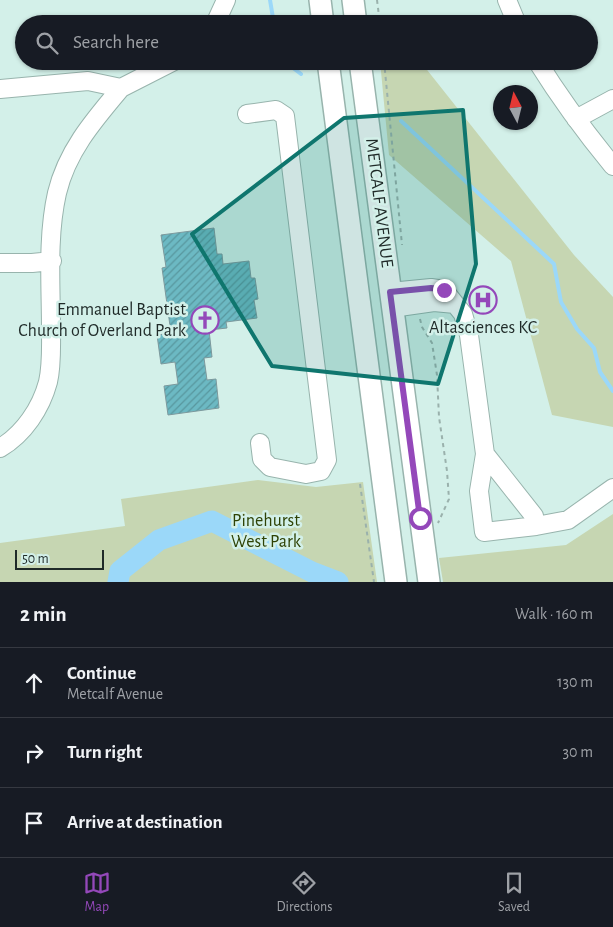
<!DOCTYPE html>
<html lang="en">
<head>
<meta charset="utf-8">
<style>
  :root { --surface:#171b24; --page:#242831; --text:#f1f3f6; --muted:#9ea1a6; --line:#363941; --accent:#9448ba }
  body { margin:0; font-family:"Alegreya Sans",sans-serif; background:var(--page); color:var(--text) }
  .compass { position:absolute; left:493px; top:85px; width:45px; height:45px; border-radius:50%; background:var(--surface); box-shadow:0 1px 4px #0004; rotate:353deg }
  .scale { position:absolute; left:15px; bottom:12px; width:89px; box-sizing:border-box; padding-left:5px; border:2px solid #1f2a28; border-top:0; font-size:14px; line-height:18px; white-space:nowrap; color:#1f2a28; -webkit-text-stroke:4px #d3f0e9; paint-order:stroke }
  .stop { position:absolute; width:15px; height:15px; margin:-11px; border:4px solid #9448ba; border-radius:50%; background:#fff }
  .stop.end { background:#9448ba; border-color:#fff; box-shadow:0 1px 5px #0008 }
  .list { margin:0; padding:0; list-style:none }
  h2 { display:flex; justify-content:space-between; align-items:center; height:65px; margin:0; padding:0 20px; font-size:21px }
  h2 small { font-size:16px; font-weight:400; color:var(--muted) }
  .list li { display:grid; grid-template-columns:32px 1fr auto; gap:15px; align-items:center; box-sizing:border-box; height:70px; padding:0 20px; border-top:1px solid var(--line) }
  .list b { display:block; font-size:19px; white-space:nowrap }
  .list p { margin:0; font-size:16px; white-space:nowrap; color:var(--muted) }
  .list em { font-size:16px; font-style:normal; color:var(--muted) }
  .icon { flex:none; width:28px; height:28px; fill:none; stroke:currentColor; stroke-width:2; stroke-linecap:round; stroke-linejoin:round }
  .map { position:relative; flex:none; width:613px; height:582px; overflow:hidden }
  .search { position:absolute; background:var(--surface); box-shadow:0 1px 4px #0004; left:15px; right:15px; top:15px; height:55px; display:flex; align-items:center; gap:12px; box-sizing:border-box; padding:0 18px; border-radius:28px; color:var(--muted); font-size:19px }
  .sheet { height:275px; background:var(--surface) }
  nav { display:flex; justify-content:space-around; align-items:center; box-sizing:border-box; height:70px; border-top:1px solid var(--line); background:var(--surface); font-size:14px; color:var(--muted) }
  nav a { display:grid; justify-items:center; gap:2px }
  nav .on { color:var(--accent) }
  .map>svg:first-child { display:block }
</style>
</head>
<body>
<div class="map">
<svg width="613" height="582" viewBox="0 0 613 582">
  <defs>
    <pattern id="building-hatch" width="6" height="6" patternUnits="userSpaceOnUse" patternTransform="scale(1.25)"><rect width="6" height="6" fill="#6cb9c3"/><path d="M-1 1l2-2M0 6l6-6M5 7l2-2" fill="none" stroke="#58979e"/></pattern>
  </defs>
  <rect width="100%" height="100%" fill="#d3f0e9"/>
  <path fill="#c6d6b2" d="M380,61H420L574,255L613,297V427L552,415L511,261L389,155Z
    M258,480L316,487L363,482L377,582H0V543L125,526L121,499Z
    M613,514V582H443L439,558L566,545Z"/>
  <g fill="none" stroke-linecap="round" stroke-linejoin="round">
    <path stroke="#9bd8f9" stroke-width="4" d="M270,0L274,24
      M284,61L301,74
      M401,121L554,264L561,302L577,329L594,348L600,372L613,391"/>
    <path stroke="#9bd8f9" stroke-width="21" d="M118,582L120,571L159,540L212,521L312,572L338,582"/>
  </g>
  <path fill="url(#building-hatch)" stroke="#7d999d" d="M214,228L217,254H222L223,264L249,261L251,278H255L258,299L254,300L257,318L226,322L227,328L209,330L212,357L204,358L207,380L216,379L219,408L168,415L164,386L178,384L175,362L161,364L157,335L171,333L162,268L166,267L161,235Z"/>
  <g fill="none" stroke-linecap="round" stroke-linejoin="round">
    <g stroke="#98b4ad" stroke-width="20">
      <path id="minor" d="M507,0L517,24
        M215,24L226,0
        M537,61C560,98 585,132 613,166
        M0,89L88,81L121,88L174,61
        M247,114L276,110L285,116L327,460L321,471L306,474L270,467L262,459L260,443
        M576,119L613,99
        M0,263H32L52,261
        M390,292L431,288L444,290L463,314L469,335L485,454L479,491L484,532L536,526L534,516L485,454
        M392,308L434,302L455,304
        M0,448C24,434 41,408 48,382C52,365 51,347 51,329C51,285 47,237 57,193C67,151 94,120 121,88
        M536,526L568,520L613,488"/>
    </g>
    <g stroke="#98b4ad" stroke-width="24">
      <path id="major" d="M320,0L323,24
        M353,0L356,24
        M328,61L396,582
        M360,61L429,582"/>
    </g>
    <path stroke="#9ab1ac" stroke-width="2" stroke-dasharray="4 4" stroke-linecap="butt" d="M377,0L380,24
      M384,61L402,245
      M420,319L422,327L432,343L437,375L439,417L447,471L449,499L438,523
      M360,484L374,582"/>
    <use href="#minor" stroke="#fff" stroke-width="18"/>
    <use href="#major" stroke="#fff" stroke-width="21"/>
  </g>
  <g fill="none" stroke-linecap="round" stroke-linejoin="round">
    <path stroke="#9448ba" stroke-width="6" d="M420,518L390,292L431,288L444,290"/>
  </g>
  <path fill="#0f766e" fill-opacity="0.2" stroke="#0f766e" stroke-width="4" stroke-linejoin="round" d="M463,110L476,264L438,384L272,366L192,234L344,118Z"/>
  <defs>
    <g id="hospital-ring" transform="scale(1.4375)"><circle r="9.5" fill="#d3f0e9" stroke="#9448ba" stroke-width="1.5"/><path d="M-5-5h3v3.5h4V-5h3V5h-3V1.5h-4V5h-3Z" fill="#9448ba"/></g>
    <g id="church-ring" transform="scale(1.4375)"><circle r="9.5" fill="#d3f0e9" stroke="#9448ba" stroke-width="1.5"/><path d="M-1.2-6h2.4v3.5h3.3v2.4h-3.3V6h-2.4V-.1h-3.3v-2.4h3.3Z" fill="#9448ba"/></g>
  </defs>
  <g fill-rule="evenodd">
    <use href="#hospital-ring" x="483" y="300"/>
    <use href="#church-ring" x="205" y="320"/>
  </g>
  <g text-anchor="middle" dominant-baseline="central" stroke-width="5" stroke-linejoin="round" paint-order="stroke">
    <g font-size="18" fill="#1f2a28" stroke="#d3f0e9">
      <text transform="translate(379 203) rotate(83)">METCALF AVENUE</text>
    </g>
    <g font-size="18" fill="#1f2a28" stroke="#d3f0e9" text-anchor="end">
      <text x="186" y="310">Emmanuel Baptist<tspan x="186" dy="21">Church of Overland Park</tspan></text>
      <text x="483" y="328" text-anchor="middle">Altasciences KC</text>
    </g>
    <g font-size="18" fill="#2e4205" stroke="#d3f0e9">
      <text x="266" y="521">Pinehurst<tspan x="266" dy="21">West Park</tspan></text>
    </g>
  </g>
</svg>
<svg class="compass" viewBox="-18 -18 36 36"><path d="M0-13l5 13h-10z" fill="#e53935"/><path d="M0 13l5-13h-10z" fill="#9ea1a6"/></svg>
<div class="scale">50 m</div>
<div class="stop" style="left:420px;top:518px"></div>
<div class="stop end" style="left:444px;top:290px"></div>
<div class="search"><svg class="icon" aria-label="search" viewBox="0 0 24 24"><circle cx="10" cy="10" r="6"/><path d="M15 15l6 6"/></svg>Search here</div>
</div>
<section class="sheet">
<h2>2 min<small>Walk · 160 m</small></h2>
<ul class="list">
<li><svg class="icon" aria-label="ahead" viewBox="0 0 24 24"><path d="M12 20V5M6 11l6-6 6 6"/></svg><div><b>Continue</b><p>Metcalf Avenue</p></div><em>130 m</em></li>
<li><svg class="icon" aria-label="right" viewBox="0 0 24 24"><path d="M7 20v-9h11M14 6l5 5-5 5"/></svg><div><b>Turn right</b></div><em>30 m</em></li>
<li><svg class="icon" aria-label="arrive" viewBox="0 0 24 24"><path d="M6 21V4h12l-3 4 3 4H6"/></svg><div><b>Arrive at destination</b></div></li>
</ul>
</section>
<nav>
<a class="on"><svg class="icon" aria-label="map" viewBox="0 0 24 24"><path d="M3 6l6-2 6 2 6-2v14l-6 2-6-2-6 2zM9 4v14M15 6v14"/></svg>Map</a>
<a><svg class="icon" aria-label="directions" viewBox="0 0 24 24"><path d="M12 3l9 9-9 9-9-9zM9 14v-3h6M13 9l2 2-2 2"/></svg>Directions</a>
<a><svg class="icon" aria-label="saved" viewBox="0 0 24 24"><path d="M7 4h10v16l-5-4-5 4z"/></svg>Saved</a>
</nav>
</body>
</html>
